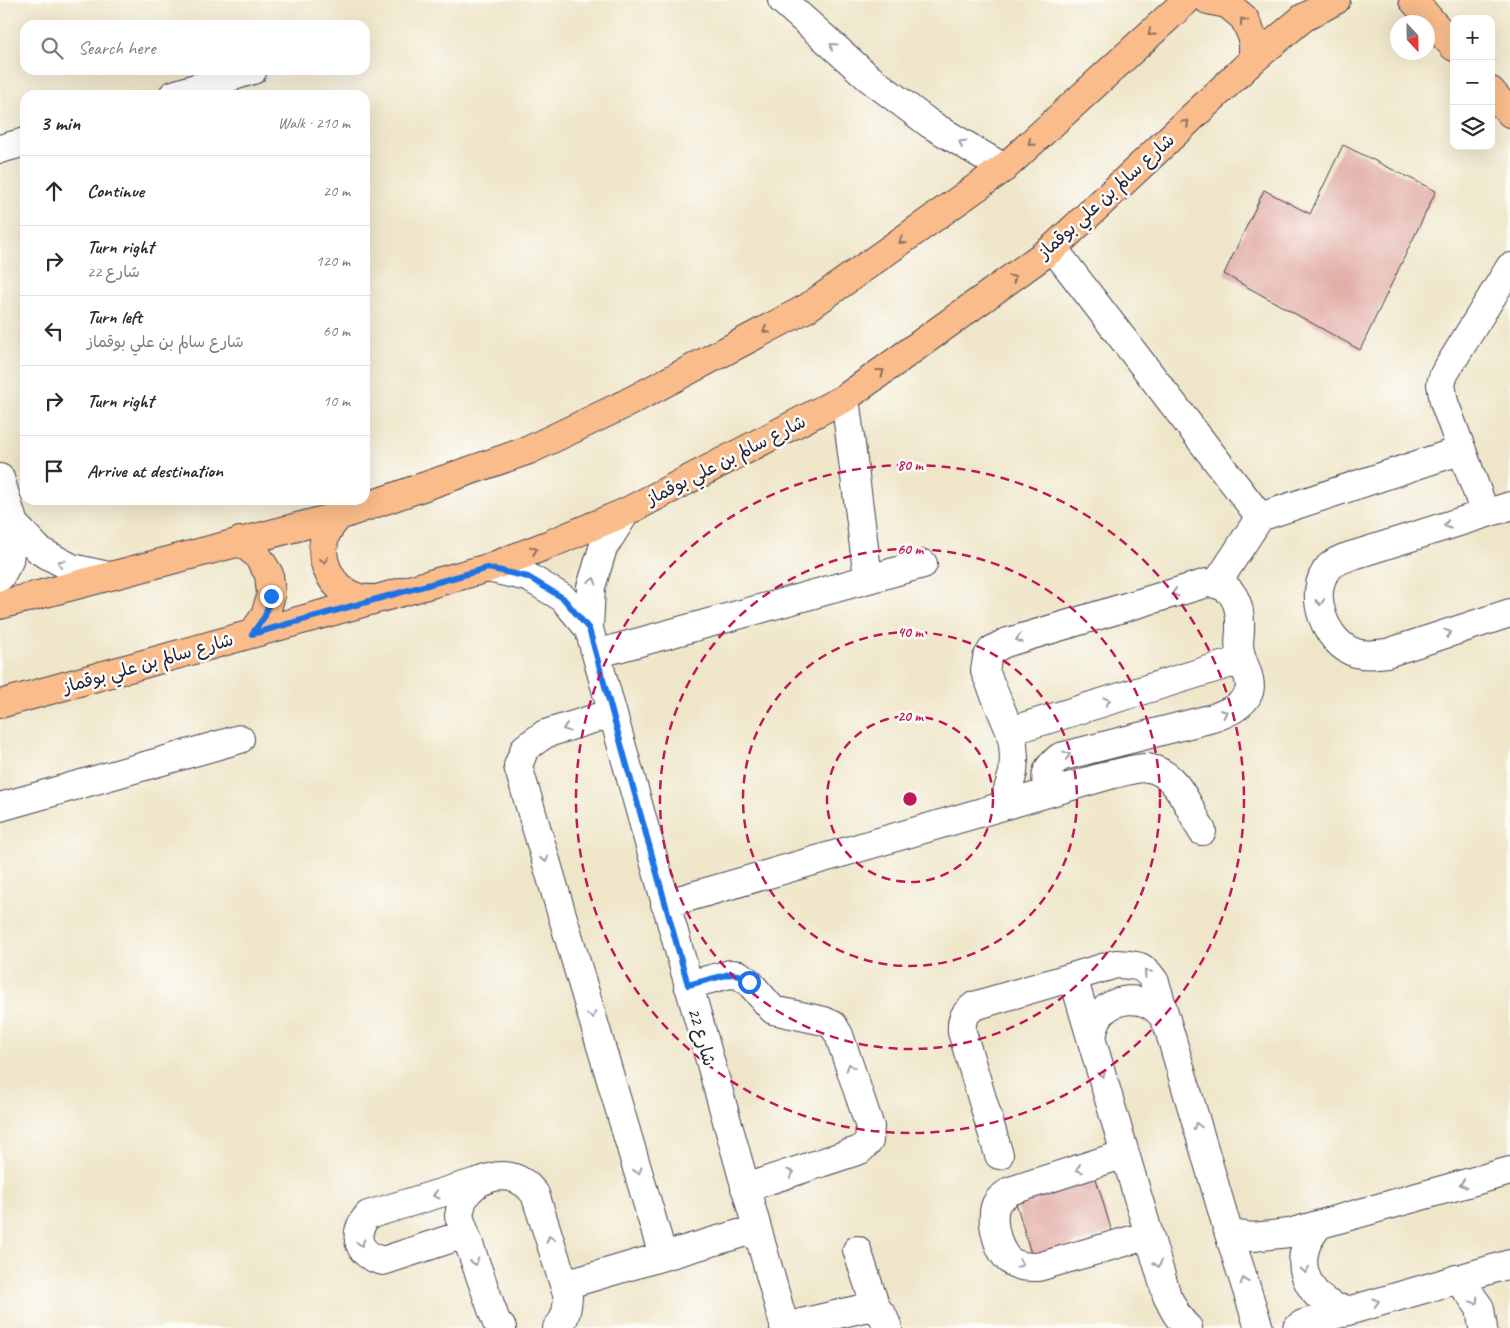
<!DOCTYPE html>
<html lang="en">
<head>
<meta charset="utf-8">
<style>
  :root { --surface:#fff; --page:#f2f2f3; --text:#2b2b33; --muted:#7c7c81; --line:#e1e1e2 }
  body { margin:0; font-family:Caveat,"Playpen Sans Arabic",sans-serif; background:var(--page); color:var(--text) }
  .controls { position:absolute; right:15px; top:15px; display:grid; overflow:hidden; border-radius:10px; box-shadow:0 5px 20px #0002 }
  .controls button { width:45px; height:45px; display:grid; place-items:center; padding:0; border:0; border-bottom:1px solid var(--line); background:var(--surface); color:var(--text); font:25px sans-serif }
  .compass { position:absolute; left:1390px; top:15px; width:45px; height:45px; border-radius:50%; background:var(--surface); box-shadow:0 5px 20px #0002; rotate:158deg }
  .stop { position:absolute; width:15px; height:15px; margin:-11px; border:4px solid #1a73e8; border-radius:50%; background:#fff }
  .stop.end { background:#1a73e8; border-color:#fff; box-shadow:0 1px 5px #0008 }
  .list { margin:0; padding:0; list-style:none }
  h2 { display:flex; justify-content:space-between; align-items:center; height:65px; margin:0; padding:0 20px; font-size:21px }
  h2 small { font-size:16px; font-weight:400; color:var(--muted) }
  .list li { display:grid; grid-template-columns:32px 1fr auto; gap:15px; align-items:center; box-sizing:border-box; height:70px; padding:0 20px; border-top:1px solid var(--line) }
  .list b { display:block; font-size:19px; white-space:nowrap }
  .list p { margin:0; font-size:16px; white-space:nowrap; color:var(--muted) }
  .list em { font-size:16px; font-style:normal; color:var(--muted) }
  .icon { flex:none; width:28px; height:28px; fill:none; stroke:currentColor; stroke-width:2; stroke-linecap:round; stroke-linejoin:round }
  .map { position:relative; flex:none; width:1510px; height:1328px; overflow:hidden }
  .search { position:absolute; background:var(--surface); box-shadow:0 5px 20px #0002; left:20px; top:20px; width:350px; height:55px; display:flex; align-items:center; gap:12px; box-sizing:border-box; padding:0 18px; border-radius:15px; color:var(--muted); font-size:19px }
  .panel { position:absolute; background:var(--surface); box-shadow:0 5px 20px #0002; left:20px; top:90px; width:350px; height:415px; border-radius:15px }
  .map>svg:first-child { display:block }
</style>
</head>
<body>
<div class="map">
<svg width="1510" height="1328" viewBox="0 0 1510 1328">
  <rect width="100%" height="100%" fill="#fdfcf7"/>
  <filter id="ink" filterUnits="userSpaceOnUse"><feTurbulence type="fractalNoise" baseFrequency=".02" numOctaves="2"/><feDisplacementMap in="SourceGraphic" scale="10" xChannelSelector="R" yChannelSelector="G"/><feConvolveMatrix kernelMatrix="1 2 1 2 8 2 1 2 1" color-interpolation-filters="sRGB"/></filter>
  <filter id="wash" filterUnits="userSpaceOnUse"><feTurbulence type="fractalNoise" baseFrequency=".0096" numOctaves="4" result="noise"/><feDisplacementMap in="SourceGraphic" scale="20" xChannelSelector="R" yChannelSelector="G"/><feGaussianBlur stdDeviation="1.12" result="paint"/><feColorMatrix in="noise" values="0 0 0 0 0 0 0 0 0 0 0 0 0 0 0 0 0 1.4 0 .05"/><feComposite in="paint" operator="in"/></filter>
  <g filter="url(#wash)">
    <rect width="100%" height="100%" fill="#efe6c9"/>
    <g id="blocks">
      <path fill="#e3aea8" d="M1343,145L1436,191L1360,350L1224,274L1264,190L1310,214Z
        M1094,1172L1112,1232L1032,1257L1014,1196Z"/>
    </g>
  </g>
  <g filter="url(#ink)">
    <use href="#blocks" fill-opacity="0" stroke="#413f50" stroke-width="1"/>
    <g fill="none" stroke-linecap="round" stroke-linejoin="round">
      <g stroke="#413f50" stroke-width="30">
        <path id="minor" d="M782,0L869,78L930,124L1004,168
          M173,95L253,70
          M0,149L25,142
          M1053,248L1260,517
          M845,398L868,578
          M0,478L14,524L9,561L0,577
          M1510,506L1357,554C1347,557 1336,560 1329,567C1306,592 1325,644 1356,653C1366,656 1377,654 1387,653L1510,613
          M626,512L603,548L591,587L589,629L785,1328
          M1485,513L1444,402L1441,384L1444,374L1510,267
          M14,524L40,551L72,568L108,576
          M488,568L528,577L563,598L589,629
          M1217,583L1260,517L1462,450
          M596,654L923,564
          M612,713L545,734L525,748L518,766L663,1256
          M1010,731L1241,660
          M1003,806L1013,773L1014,758L1013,744L1010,731L985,671L987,658L992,650L1005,643L1207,583C1234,583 1241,605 1240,629C1240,636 1238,644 1240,651C1242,664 1253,679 1249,692C1243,707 1226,713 1213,718L1060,757C1044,770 1046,772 1047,793
          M0,807L240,739
          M665,904L1113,774C1124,772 1138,767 1148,768C1177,772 1189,808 1202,831
          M1073,977L1167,1296C1173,1308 1178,1319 1188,1328
          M688,985L730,974L739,975L749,982L773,1010L824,1021L833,1025L839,1035L870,1127L869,1141L860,1150L745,1188
          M1092,1040C1093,1032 1094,1025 1098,1018C1111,996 1145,994 1161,1014C1164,1017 1165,1021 1167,1024
          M1125,1154L1010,1191C1007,1194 1001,1197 998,1201C988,1215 997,1249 1009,1260C1017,1267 1028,1267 1038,1267L1149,1235
          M999,1155L962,1032C961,1019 964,1014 974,1006L1116,964C1137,965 1143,964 1155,982L1229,1234L1259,1328
          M1319,1225C1313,1233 1307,1240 1305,1249C1298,1273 1313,1298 1335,1307C1339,1309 1345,1309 1350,1310
          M465,1234L383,1261C358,1255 351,1235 368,1215L480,1181
          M1229,1234L1253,1237L1289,1233L1510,1171
          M857,1250L876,1308
          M1456,1279L1470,1294L1480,1308L1483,1328
          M565,1285L756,1229
          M784,1327L864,1308H876L883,1316L888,1328
          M502,1328L496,1321L459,1216C460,1211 461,1205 463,1200C474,1178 503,1169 524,1183C528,1185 531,1190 535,1194L568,1297C567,1309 566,1319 557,1328
          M1297,1328L1303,1324L1510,1264"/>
      </g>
      <g stroke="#413f50" stroke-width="30">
        <path id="major" d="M1208,0L1227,4L1244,18L1253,38V60
          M1413,0L1454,47
          M1491,91L1510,113
          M339,516C335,521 330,526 327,532C316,557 330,588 356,597C362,599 369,599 376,599
          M240,541L257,555L269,574L271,595L265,616L252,634
          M0,605L339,516L529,450L625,404L807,308L1004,168L1187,0
          M0,704L488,568L550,544L626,512L845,398L1053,248L1253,60L1303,18L1336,0"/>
      </g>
      <use href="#minor" stroke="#fff" stroke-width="28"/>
      <use href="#major" stroke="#f9bc8a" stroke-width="28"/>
    </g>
    <defs><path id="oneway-chevron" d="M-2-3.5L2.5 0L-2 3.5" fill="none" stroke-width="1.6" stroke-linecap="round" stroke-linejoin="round" transform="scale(1.25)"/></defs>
    <g stroke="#8e6f62">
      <use href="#oneway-chevron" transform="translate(1243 21) rotate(-126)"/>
      <use href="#oneway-chevron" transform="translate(1151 33) rotate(138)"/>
      <use href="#oneway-chevron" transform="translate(1186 123) rotate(-43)"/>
      <use href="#oneway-chevron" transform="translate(1031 143) rotate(138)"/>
      <use href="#oneway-chevron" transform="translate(902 241) rotate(145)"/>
      <use href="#oneway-chevron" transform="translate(1013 278) rotate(-36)"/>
      <use href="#oneway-chevron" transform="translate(766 330) rotate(152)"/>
      <use href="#oneway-chevron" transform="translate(881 372) rotate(-36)"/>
      <use href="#oneway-chevron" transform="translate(534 550) rotate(-21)"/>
      <use href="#oneway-chevron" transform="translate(324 560) rotate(79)"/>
    </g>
    <g stroke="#9c9ca7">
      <use href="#oneway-chevron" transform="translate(833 46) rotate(-138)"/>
      <use href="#oneway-chevron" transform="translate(962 143) rotate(-149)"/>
      <use href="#oneway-chevron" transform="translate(1447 525) rotate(163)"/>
      <use href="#oneway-chevron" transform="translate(61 563) rotate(-151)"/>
      <use href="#oneway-chevron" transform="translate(593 581) rotate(-74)"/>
      <use href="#oneway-chevron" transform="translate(1175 593) rotate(164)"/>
      <use href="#oneway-chevron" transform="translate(1320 602) rotate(86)"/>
      <use href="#oneway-chevron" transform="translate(1448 633) rotate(-18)"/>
      <use href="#oneway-chevron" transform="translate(1019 639) rotate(164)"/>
      <use href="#oneway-chevron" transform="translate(1107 701) rotate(-17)"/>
      <use href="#oneway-chevron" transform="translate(1224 713) rotate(-25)"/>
      <use href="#oneway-chevron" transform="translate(566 728) rotate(162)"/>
      <use href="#oneway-chevron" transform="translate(1067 755) rotate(-17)"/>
      <use href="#oneway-chevron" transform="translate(545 859) rotate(73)"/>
      <use href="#oneway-chevron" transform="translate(1147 973) rotate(-133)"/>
      <use href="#oneway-chevron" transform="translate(592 1015) rotate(73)"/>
      <use href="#oneway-chevron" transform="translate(850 1067) rotate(-108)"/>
      <use href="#oneway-chevron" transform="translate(1102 1074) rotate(74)"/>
      <use href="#oneway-chevron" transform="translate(1197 1126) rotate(-106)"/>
      <use href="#oneway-chevron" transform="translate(1079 1169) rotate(162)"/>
      <use href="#oneway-chevron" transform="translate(638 1171) rotate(73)"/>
      <use href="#oneway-chevron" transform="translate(791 1173) rotate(-18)"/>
      <use href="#oneway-chevron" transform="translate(1463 1184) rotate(164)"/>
      <use href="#oneway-chevron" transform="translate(436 1195) rotate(163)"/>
      <use href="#oneway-chevron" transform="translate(550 1239) rotate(-108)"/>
      <use href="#oneway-chevron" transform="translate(361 1243) rotate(73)"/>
      <use href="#oneway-chevron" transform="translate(475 1262) rotate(71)"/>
      <use href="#oneway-chevron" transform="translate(1020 1264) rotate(22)"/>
      <use href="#oneway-chevron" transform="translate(1158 1264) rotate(74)"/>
      <use href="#oneway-chevron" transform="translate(1305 1270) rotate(81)"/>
      <use href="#oneway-chevron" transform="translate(1244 1281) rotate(-107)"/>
      <use href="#oneway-chevron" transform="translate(1475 1301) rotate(56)"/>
      <use href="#oneway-chevron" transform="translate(1376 1302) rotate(-16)"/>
    </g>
  </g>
  <g fill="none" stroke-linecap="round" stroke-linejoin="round" filter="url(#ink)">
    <path stroke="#1a73e8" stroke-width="6" d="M271,596L265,616L252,634L488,568L528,577L563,598L589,629L688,985L730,974L739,975L749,982"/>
  </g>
  <g fill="none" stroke="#c2185b" stroke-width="2.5" stroke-dasharray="9 6">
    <circle cx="910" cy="799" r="83"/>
    <circle cx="910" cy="799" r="167"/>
    <circle cx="910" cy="799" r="250"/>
    <circle cx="910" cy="799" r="334"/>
  </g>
  <g text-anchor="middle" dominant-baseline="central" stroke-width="5" stroke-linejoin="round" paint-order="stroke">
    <g font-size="18" fill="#22223b" stroke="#fdfcf7">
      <text transform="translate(1106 196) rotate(-42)">شارع سالم بن علي بوقماز</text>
      <text transform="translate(726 460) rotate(-27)">شارع سالم بن علي بوقماز</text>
      <text transform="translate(148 663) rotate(-16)">شارع سالم بن علي بوقماز</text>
      <text transform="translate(702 1037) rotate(74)">شارع 22</text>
    </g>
  </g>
  <circle cx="910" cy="799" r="8" fill="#c2185b" stroke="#fdfcf7" stroke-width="2.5"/>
  <g font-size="15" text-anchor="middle" font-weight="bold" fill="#c2185b" stroke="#fdfcf7" stroke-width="5" stroke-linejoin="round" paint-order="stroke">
    <text x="910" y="470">80 m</text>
    <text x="910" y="554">60 m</text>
    <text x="910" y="637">40 m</text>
    <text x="910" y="721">20 m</text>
  </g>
</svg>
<div class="controls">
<button>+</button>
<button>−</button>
<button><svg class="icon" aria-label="layers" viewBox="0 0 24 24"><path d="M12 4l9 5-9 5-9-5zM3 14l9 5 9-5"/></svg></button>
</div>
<svg class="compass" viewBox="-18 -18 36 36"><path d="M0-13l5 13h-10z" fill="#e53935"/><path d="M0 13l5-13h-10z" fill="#7c7c81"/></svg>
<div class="stop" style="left:749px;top:982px"></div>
<div class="stop end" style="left:271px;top:596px"></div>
<div class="search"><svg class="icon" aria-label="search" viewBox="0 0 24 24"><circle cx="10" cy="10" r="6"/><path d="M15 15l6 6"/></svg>Search here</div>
<section class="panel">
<h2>3 min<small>Walk · 210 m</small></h2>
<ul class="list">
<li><svg class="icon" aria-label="ahead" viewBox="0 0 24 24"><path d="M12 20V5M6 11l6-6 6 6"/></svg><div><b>Continue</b></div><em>20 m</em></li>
<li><svg class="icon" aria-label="right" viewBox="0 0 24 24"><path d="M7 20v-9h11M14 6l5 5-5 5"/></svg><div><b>Turn right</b><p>شارع 22</p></div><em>120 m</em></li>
<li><svg class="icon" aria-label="left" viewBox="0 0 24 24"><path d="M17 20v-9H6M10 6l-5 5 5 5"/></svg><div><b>Turn left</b><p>شارع سالم بن علي بوقماز</p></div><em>60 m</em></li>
<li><svg class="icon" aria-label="right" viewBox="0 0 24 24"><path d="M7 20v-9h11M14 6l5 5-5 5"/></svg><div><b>Turn right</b></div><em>10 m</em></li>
<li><svg class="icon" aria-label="arrive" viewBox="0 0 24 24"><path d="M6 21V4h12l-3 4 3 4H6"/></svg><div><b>Arrive at destination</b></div></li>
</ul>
</section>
</div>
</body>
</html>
